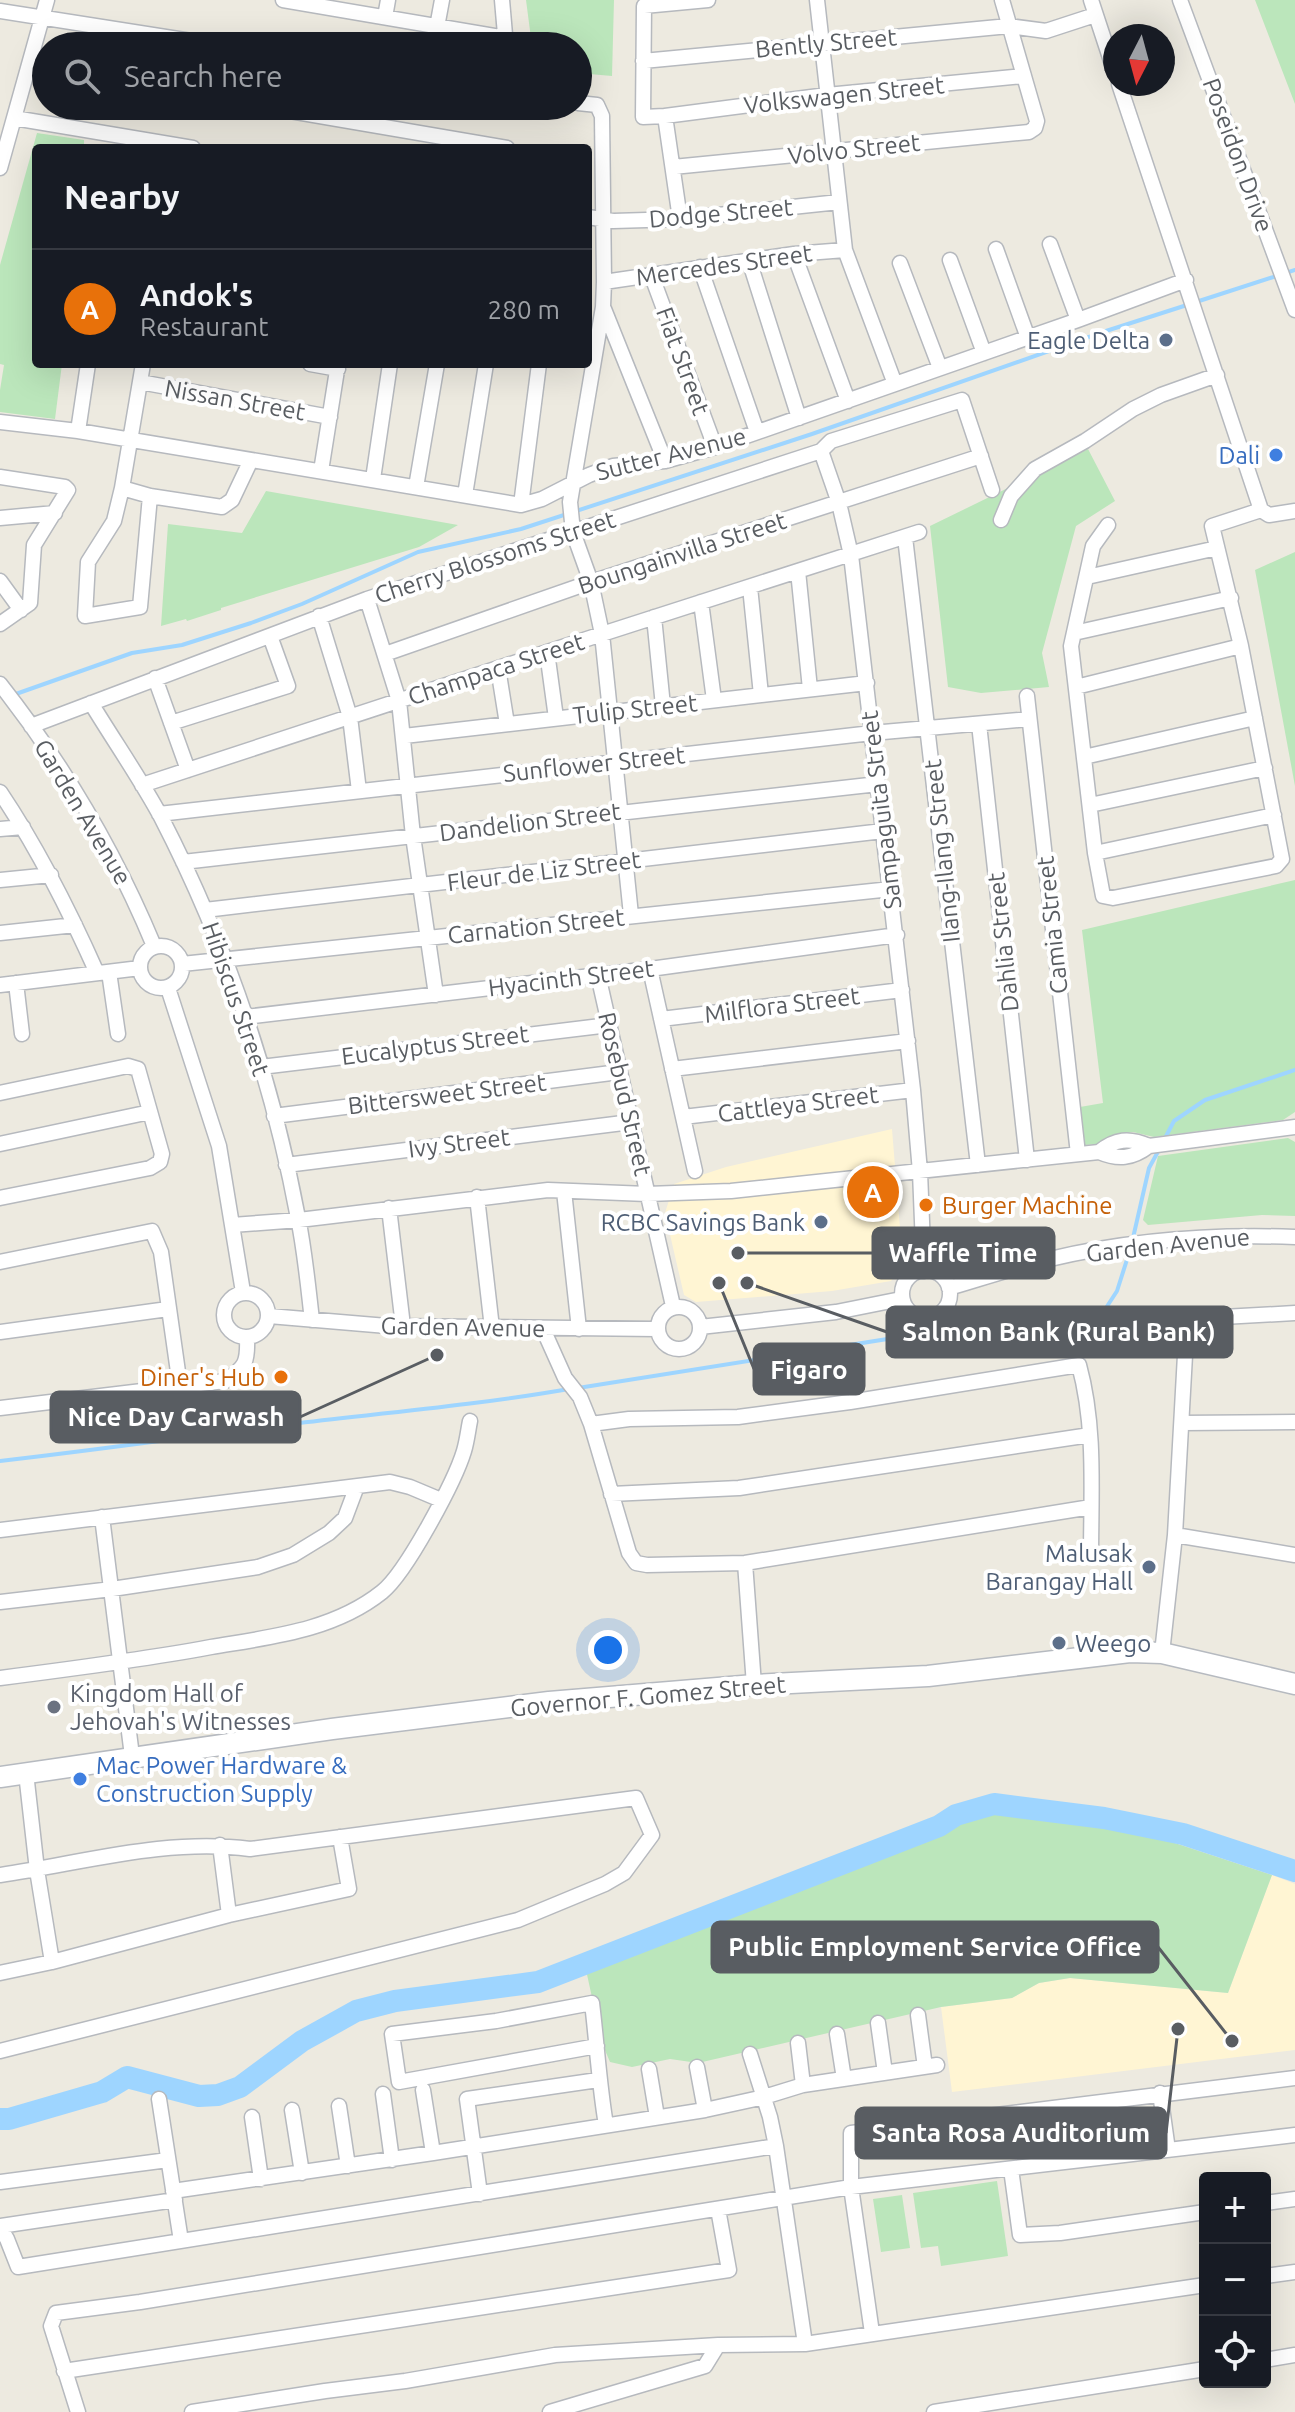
<!DOCTYPE html>
<html lang="en">
<head>
<meta charset="utf-8">
<style>
  :root { --surface:#171b24; --page:#20242c; --text:#f1f3f6; --muted:#9ea1a6; --line:#363941; --accent:#2563eb }
  body { margin:0; font-family:Ubuntu,sans-serif; background:var(--page); color:var(--text) }
  .controls { position:absolute; right:24px; bottom:24px; display:grid; overflow:hidden; border-radius:8px; box-shadow:0 8px 32px #0002 }
  .controls button { width:72px; height:72px; display:grid; place-items:center; padding:0; border:0; border-bottom:2px solid var(--line); background:var(--surface); color:var(--text); font:40px sans-serif }
  .compass { position:absolute; left:1103px; top:24px; width:72px; height:72px; border-radius:50%; background:var(--surface); box-shadow:0 8px 32px #0002; rotate:186deg }
  .you { position:absolute; left:608px; top:1650px; width:28px; height:28px; margin:-20px; border:6px solid #fff; border-radius:50%; background:#1a73e8; box-shadow:0 0 0 12px #1a73e833 }
  .badge { display:grid; place-items:center; width:52px; height:52px; border-radius:50%; background:var(--accent); color:#fff; font-size:26px; font-weight:700 }
  .pin { position:absolute; translate:-50% -50%; border:4px solid #fff; box-shadow:0 2px 8px #0006 }
  .list { margin:0; padding:0; list-style:none }
  h2 { display:flex; justify-content:space-between; align-items:center; height:104px; margin:0; padding:0 32px; font-size:34px }
  h2 small { font-size:26px; font-weight:400; color:var(--muted) }
  .list li { display:grid; grid-template-columns:52px 1fr auto; gap:24px; align-items:center; box-sizing:border-box; height:120px; padding:0 32px; border-top:2px solid var(--line) }
  .list b { display:block; font-size:30px; white-space:nowrap }
  .list p { margin:0; font-size:26px; white-space:nowrap; color:var(--muted) }
  .list em { font-size:26px; font-style:normal; color:var(--muted) }
  .icon { flex:none; width:44px; height:44px; fill:none; stroke:currentColor; stroke-width:2; stroke-linecap:round; stroke-linejoin:round }
  .map { position:relative; flex:none; width:1295px; height:2412px; overflow:hidden }
  .search { position:absolute; background:var(--surface); box-shadow:0 8px 32px #0002; left:32px; top:32px; width:560px; height:88px; display:flex; align-items:center; gap:20px; box-sizing:border-box; padding:0 28px; border-radius:44px; color:var(--muted); font-size:30px }
  .panel { position:absolute; background:var(--surface); box-shadow:0 8px 32px #0002; left:32px; top:144px; width:560px; height:224px; border-radius:8px }
  .map>svg:first-child { display:block }
</style>
</head>
<body>
<div class="map">
<svg width="1295" height="2412" viewBox="0 0 1295 2412">
  <rect width="100%" height="100%" fill="#edeae0"/>
  <path fill="#fff5d3" d="M892,1129L903,1265L891,1281L832,1291L696,1302L684,1295L665,1213L674,1184L726,1167Z
    M1272,1875L1295,1884V2050L952,2092L941,2007L1012,1998L1039,1983L1070,1978L1228,1993Z"/>
  <path fill="#bbe6bb" d="M526,0H614L612,76L578,73V46H532Z
    M1255,0H1295V104Z
    M37,133L84,140V148H36V364H62L55,419L0,412V390L4,365L0,364V265Z
    M1088,449L1115,501L1076,526L1042,653L1049,687L981,693L948,687L930,526Z
    M266,491L458,525L419,547L221,608V610L187,621L186,619L161,626L168,524L242,533Z
    M1295,552V786L1255,570Z
    M1295,880V1112L1283,1120L1154,1137L1133,1132L1113,1135L1098,1144L1085,1145L1080,1107L1103,1103L1082,930Z
    M1288,1138L1295,1142V1216L1262,1215L1148,1225L1143,1220L1158,1156Z
    M994,1812L1067,1822L1120,1825L1272,1875L1228,1993L1070,1978L1039,1983L1012,1998L941,2007L698,2063L670,2059L632,2067L610,2062L602,2043L586,1970L759,1900L910,1843L936,1837L961,1823Z
    M997,2181L1008,2256L941,2266L938,2246L921,2248L913,2193Z
    M902,2195L910,2248L881,2252L873,2199Z"/>
  <g fill="none" stroke-linecap="round" stroke-linejoin="round">
    <path stroke="#9ed5ff" stroke-width="4" d="M1196,302L1295,270
      M13,695L132,653L182,645L251,623L302,604L418,552L521,529L812,434L1106,331L1187,305
      M1164,1140L1174,1121L1205,1100L1295,1070
      M1133,1238L1149,1168L1160,1148
      M578,1388L919,1334L1046,1326L1089,1318L1104,1311L1117,1291L1131,1247
      M0,1461C97,1450 194,1436 291,1424C384,1413 477,1405 569,1389"/>
    <path stroke="#9ed5ff" stroke-width="22" d="M0,2119H9L102,2092L127,2077L199,2096L218,2095L240,2087L302,2041L356,2011L395,2001L538,1982L939,1826L956,1815L994,1804L1104,1818L1183,1834L1295,1871"/>
    <g stroke="#b6b9be" stroke-width="17">
      <path id="street" d="M283,0L506,38
        M502,0L506,46
        M708,0L644,6L643,117L665,116L827,95L1024,76
        M817,0L845,250L895,384
        M1091,0L1115,73
        M1180,0L1295,310
        M0,11L223,46
        M385,17L388,0
        M437,27L442,0
        M643,61L1009,26L1046,31L1095,15
        M28,69L46,72
        M1119,84L1261,510
        M578,103L597,105L602,116L604,282L603,307L570,502L573,532L591,582L602,634L631,915
        M261,106L507,148
        M665,116L680,219
        M14,118L193,148
        M673,167L1029,132L1035,128L1037,121L1002,0
        M0,168L47,0
        M588,217L613,221L680,219L839,202
        M1050,244L1078,320
        M996,249L1028,338
        M794,254L848,401
        M749,260L799,418
        M950,260L984,353
        M900,263L940,368
        M700,267L757,432
        M651,274L715,447
        M604,282L794,254L845,250
        M604,309L665,461
        M143,364L122,488L114,521L88,562L85,616L140,607L150,496
        M310,364L338,369
        M140,382L330,417
        M0,422L78,431L521,505L542,499L589,475L613,466L665,461L715,447L1078,320L1186,280
        M78,431L88,364
        M821,451L839,503L851,555L913,1090L920,1172L924,1271
        M321,471L338,364
        M0,477L65,487L68,490L34,545L30,603L0,624
        M373,479L390,364
        M416,487L437,364
        M122,488L150,496L222,507L232,500L251,460
        M465,495L486,364
        M521,505L539,364
        M1261,510L1269,515L1295,511
        M0,518L55,513
        M1001,520L1011,496L1035,469L1085,441L1133,409L1161,395L1217,375
        M1108,525L1093,546L1071,646L1095,853L1103,896L1113,898L1276,866L1282,859L1241,646L1212,526L1261,510
        M905,537L978,1165
        M798,571L810,689
        M1087,577L1217,548
        M0,581L21,610
        M750,587L761,695
        M367,599L399,701L413,836L436,995
        M701,602L714,700
        M319,616L350,717L359,791
        M654,617L663,706
        M1074,633L1231,598
        M547,652L556,718
        M385,654L591,582L981,456
        M498,668L507,724
        M155,678L188,770
        M0,684C63,764 115,852 154,946
        M1076,687L1241,646
        M1027,696L1078,1154
        M91,703C114,741 140,778 161,817C226,943 272,1079 298,1218C305,1252 308,1286 312,1320
        M171,723L288,686L270,636
        M979,724L1027,1160
        M31,726L367,599L821,451L831,441L962,400L992,490
        M404,736L867,683
        M1084,757L1255,718
        M142,785L602,634L919,532
        M0,792C39,850 69,910 97,973
        M1090,805L1265,768
        M159,814L872,733L1029,719
        M0,829L23,827
        M1095,853L1274,815
        M183,862L878,784
        M0,880L51,875
        M205,910L883,831
        M0,933L75,925
        M140 967a21 21 0 1 1 42 0a21 21 0 1 1-42 0Z
        M182,964L891,889
        M650,969L695,1171
        M109,972L118,1034
        M598,975L673,1306
        M16,983L22,1034
        M0,985L140,968
        M168,988L219,1146L243,1292
        M245,1017L650,969L897,935
        M661,1019L902,990
        M261,1067L609,1025
        M672,1069L908,1041
        M0,1093L128,1066L138,1069L162,1154L160,1162L150,1168L0,1198
        M274,1116L619,1072
        M683,1117L913,1090
        M0,1144L150,1112
        M1099,1152C1115,1139 1129,1137 1149,1146L1295,1127
        M286,1165L631,1122
        M564,1191L579,1329
        M477,1197L492,1328
        M389,1208L403,1326
        M232,1225L299,1220L548,1190L647,1194L731,1191L1099,1152C1118,1160 1132,1159 1149,1146
        M0,1262L152,1231L161,1252L180,1386
        M902 1294a24 24 0 1 1 48 0a24 24 0 1 1-48 0Z
        M949,1288C983,1278 1016,1267 1050,1259C1129,1240 1214,1234 1295,1237
        M224 1315a22 22 0 1 1 44 0a22 22 0 1 1-44 0Z
        M658 1328a21 21 0 1 1 42 0a21 21 0 1 1-42 0Z
        M269,1316L387,1326L657,1329
        M700,1327L836,1312L901,1299
        M543,1329L565,1378L580,1397L591,1424L629,1553L636,1563L647,1565L745,1563L1091,1507
        M0,1332L168,1309
        M0,1408L225,1381C246,1367 248,1362 247,1337
        M1183,1423L1295,1422
        M591,1424L629,1419L738,1417L850,1402L1079,1365C1096,1427 1091,1493 1091,1557
        M611,1494L739,1488L1090,1435
        M102,1517L132,1756
        M0,1530L390,1482L410,1487L441,1500
        M1175,1535L1295,1555
        M745,1563L754,1685
        M0,1602L112,1589L258,1567L293,1555L329,1533L345,1518L357,1486
        M1162,1653L1175,1535L1187,1319L1295,1313
        M0,1678C71,1669 141,1660 211,1647C270,1637 333,1631 382,1592C406,1573 455,1481 464,1451C467,1441 468,1431 470,1421
        M26,1773L37,1870L52,1962
        M220,1845L229,1915
        M0,1875C83,1863 166,1838 250,1849L636,1798L652,1835L624,1873L605,1884L518,1920L0,2051
        M0,1973L52,1962L229,1915L349,1889L340,1837
        M918,2015L925,2067
        M878,2023L885,2073
        M837,2034L844,2079
        M798,2043L803,2085
        M597,2046L399,2082L392,2034L496,2021L592,2003C597,2044 599,2084 606,2125
        M750,2054L770,2117L776,2146L805,2344
        M697,2067L705,2110
        M649,2069L657,2117
        M423,2090L433,2153
        M1160,2093L1168,2150
        M383,2094L392,2160
        M159,2099L181,2241
        M339,2106L348,2166
        M292,2110L302,2173
        M252,2117L261,2179
        M1011,2169L1020,2235L1060,2233L1205,2212
        M0,2182L168,2160
        M173,2191L433,2153L705,2110L764,2097L803,2085L937,2065
        M480,2194L467,2099L598,2080
        M1265,2203L1295,2199
        M0,2226L175,2200
        M0,2227L7,2239L18,2267L776,2146
        M1265,2276L1295,2272
        M872,2333L851,2187V2133L1295,2078
        M1265,2360L1295,2355
        M64,2371L729,2270L718,2209
        M78,2412L51,2326L56,2313L140,2302L851,2187L1295,2135
        M192,2412L325,2391L405,2381L555,2355L718,2345L805,2344L1205,2285
        M550,2412L705,2366L718,2345
        M934,2412L1205,2369"/>
    </g>
    <g stroke="#b6bac0" stroke-width="23">
      <path id="secondary" d="M0,1777L332,1729L549,1702L754,1685L928,1676L1130,1652L1162,1653L1295,1684"/>
    </g>
    <use href="#street" stroke="#fff" stroke-width="14"/>
    <use href="#secondary" stroke="#fff" stroke-width="20"/>
  </g>
  <g fill="#5c6f8a" stroke="#fff" stroke-width="3">
    <circle cx="1166" cy="340" r="8"/>
    <circle cx="821" cy="1222" r="8"/>
    <circle cx="1149" cy="1567" r="8"/>
    <circle cx="1059" cy="1643" r="8"/>
  </g>
  <g fill="#3f7fe0" stroke="#fff" stroke-width="3">
    <circle cx="1276" cy="455" r="8"/>
    <circle cx="80" cy="1779" r="8"/>
  </g>
  <g fill="#e8710a" stroke="#fff" stroke-width="3">
    <circle cx="926" cy="1205" r="8"/>
    <circle cx="281" cy="1377" r="8"/>
  </g>
  <circle fill="#6b7280" stroke="#fff" stroke-width="3" cx="54" cy="1707" r="8"/>
  <g text-anchor="middle" dominant-baseline="central" stroke-width="8" stroke-linejoin="round" paint-order="stroke">
    <g font-size="24" fill="#595d62" stroke="#fff">
      <text transform="translate(826 43) rotate(-5)">Bently Street</text>
      <text transform="translate(844 95) rotate(-6)">Volkswagen Street</text>
      <text transform="translate(854 149) rotate(-6)">Volvo Street</text>
      <text transform="translate(1238 155) rotate(70)">Poseidon Drive</text>
      <text transform="translate(721 213) rotate(-5)">Dodge Street</text>
      <text transform="translate(724 265) rotate(-8)">Mercedes Street</text>
      <text transform="translate(683 361) rotate(70)">Fiat Street</text>
      <text transform="translate(235 400) rotate(10)">Nissan Street</text>
      <text transform="translate(671 454) rotate(-14)">Sutter Avenue</text>
      <text transform="translate(682 553) rotate(-18)">Boungainvilla Street</text>
      <text transform="translate(495 557) rotate(-18)">Cherry Blossoms Street</text>
      <text transform="translate(496 669) rotate(-18)">Champaca Street</text>
      <text transform="translate(635 709) rotate(-6)">Tulip Street</text>
      <text transform="translate(594 764) rotate(-6)">Sunflower Street</text>
      <text transform="translate(881 810) rotate(-97)">Sampaguita Street</text>
      <text transform="translate(83 812) rotate(59)">Garden Avenue</text>
      <text transform="translate(530 822) rotate(-7)">Dandelion Street</text>
      <text transform="translate(942 851) rotate(-96)">Ilang-Ilang Street</text>
      <text transform="translate(544 871) rotate(-7)">Fleur de Liz Street</text>
      <text transform="translate(1052 925) rotate(-96)">Camia Street</text>
      <text transform="translate(536 926) rotate(-6)">Carnation Street</text>
      <text transform="translate(1003 942) rotate(-96)">Dahlia Street</text>
      <text transform="translate(571 978) rotate(-7)">Hyacinth Street</text>
      <text transform="translate(236 999) rotate(71)">Hibiscus Street</text>
      <text transform="translate(782 1005) rotate(-7)">Milflora Street</text>
      <text transform="translate(435 1045) rotate(-7)">Eucalyptus Street</text>
      <text transform="translate(447 1094) rotate(-7)">Bittersweet Street</text>
      <text transform="translate(625 1094) rotate(77)">Rosebud Street</text>
      <text transform="translate(798 1104) rotate(-7)">Cattleya Street</text>
      <text transform="translate(459 1143) rotate(-7)">Ivy Street</text>
      <text transform="translate(1168 1245) rotate(-6)">Garden Avenue</text>
      <text transform="translate(463 1327) rotate(1)">Garden Avenue</text>
      <text transform="translate(648 1696) rotate(-5)">Governor F. Gomez Street</text>
    </g>
    <g font-size="24" fill="#4e5e75" stroke="#fff" text-anchor="end">
      <text x="1150" y="340">Eagle Delta</text>
      <text x="805" y="1222">RCBC Savings Bank</text>
      <text x="1133" y="1553">Malusak<tspan x="1133" dy="28">Barangay Hall</tspan></text>
      <text x="1075" y="1643" text-anchor="start">Weego</text>
    </g>
    <g font-size="24" fill="#366cbe" stroke="#fff" text-anchor="end">
      <text x="1260" y="455">Dali</text>
      <text x="96" y="1765" text-anchor="start">Mac Power Hardware &amp;<tspan x="96" dy="28">Construction Supply</tspan></text>
    </g>
    <g font-size="24" fill="#c56008" stroke="#fff" text-anchor="start">
      <text x="942" y="1205">Burger Machine</text>
      <text x="265" y="1377" text-anchor="end">Diner's Hub</text>
    </g>
    <g font-size="24" fill="#5b616d" stroke="#fff" text-anchor="start">
      <text x="70" y="1693">Kingdom Hall of<tspan x="70" dy="28">Jehovah's Witnesses</tspan></text>
    </g>
  </g>
  <path fill="none" stroke="#595d62" stroke-width="3" d="M738 1253L873 1253M747 1283L887 1332M719 1283L754 1369M437 1355L300 1417M1232 2041L1158 1947M1178 2029L1166 2133"/>
  <g fill="#595d62" stroke="#fff" stroke-width="3">
    <circle cx="738" cy="1253" r="8"/>
    <circle cx="747" cy="1283" r="8"/>
    <circle cx="719" cy="1283" r="8"/>
    <circle cx="437" cy="1355" r="8"/>
    <circle cx="1232" cy="2041" r="8"/>
    <circle cx="1178" cy="2029" r="8"/>
  </g>
  <g fill="#595d62" stroke="#595d62" stroke-width="3">
    <rect x="873" y="1228" width="181" height="50" rx="8"/>
    <rect x="887" y="1307" width="345" height="50" rx="8"/>
    <rect x="754" y="1344" width="110" height="50" rx="8"/>
    <rect x="51" y="1392" width="249" height="50" rx="8"/>
    <rect x="712" y="1922" width="446" height="50" rx="8"/>
    <rect x="856" y="2108" width="310" height="50" rx="8"/>
  </g>
  <g font-size="26" text-anchor="middle" font-weight="bold" fill="#fff">
    <text x="963" y="1262">Waffle Time</text>
    <text x="1059" y="1341">Salmon Bank (Rural Bank)</text>
    <text x="809" y="1379">Figaro</text>
    <text x="176" y="1426">Nice Day Carwash</text>
    <text x="935" y="1956">Public Employment Service Office</text>
    <text x="1011" y="2142">Santa Rosa Auditorium</text>
  </g>
</svg>
<div class="controls">
<button>+</button>
<button>−</button>
<button><svg class="icon" aria-label="locate" viewBox="0 0 24 24"><circle cx="12" cy="12" r="6"/><path d="M12 2v4M12 18v4M2 12h4M18 12h4"/></svg></button>
</div>
<svg class="compass" viewBox="-18 -18 36 36"><path d="M0-13l5 13h-10z" fill="#e53935"/><path d="M0 13l5-13h-10z" fill="#9ea1a6"/></svg>
<div class="you"></div>
<div class="pin badge" style="left:873px;top:1192px;background:#e8710a">A</div>
<div class="search"><svg class="icon" aria-label="search" viewBox="0 0 24 24"><circle cx="10" cy="10" r="6"/><path d="M15 15l6 6"/></svg>Search here</div>
<section class="panel">
<h2>Nearby<small></small></h2>
<ul class="list">
<li><span class="badge" style="background:#e8710a">A</span><div><b>Andok's</b><p>Restaurant</p></div><em>280 m</em></li>
</ul>
</section>
</div>
</body>
</html>
